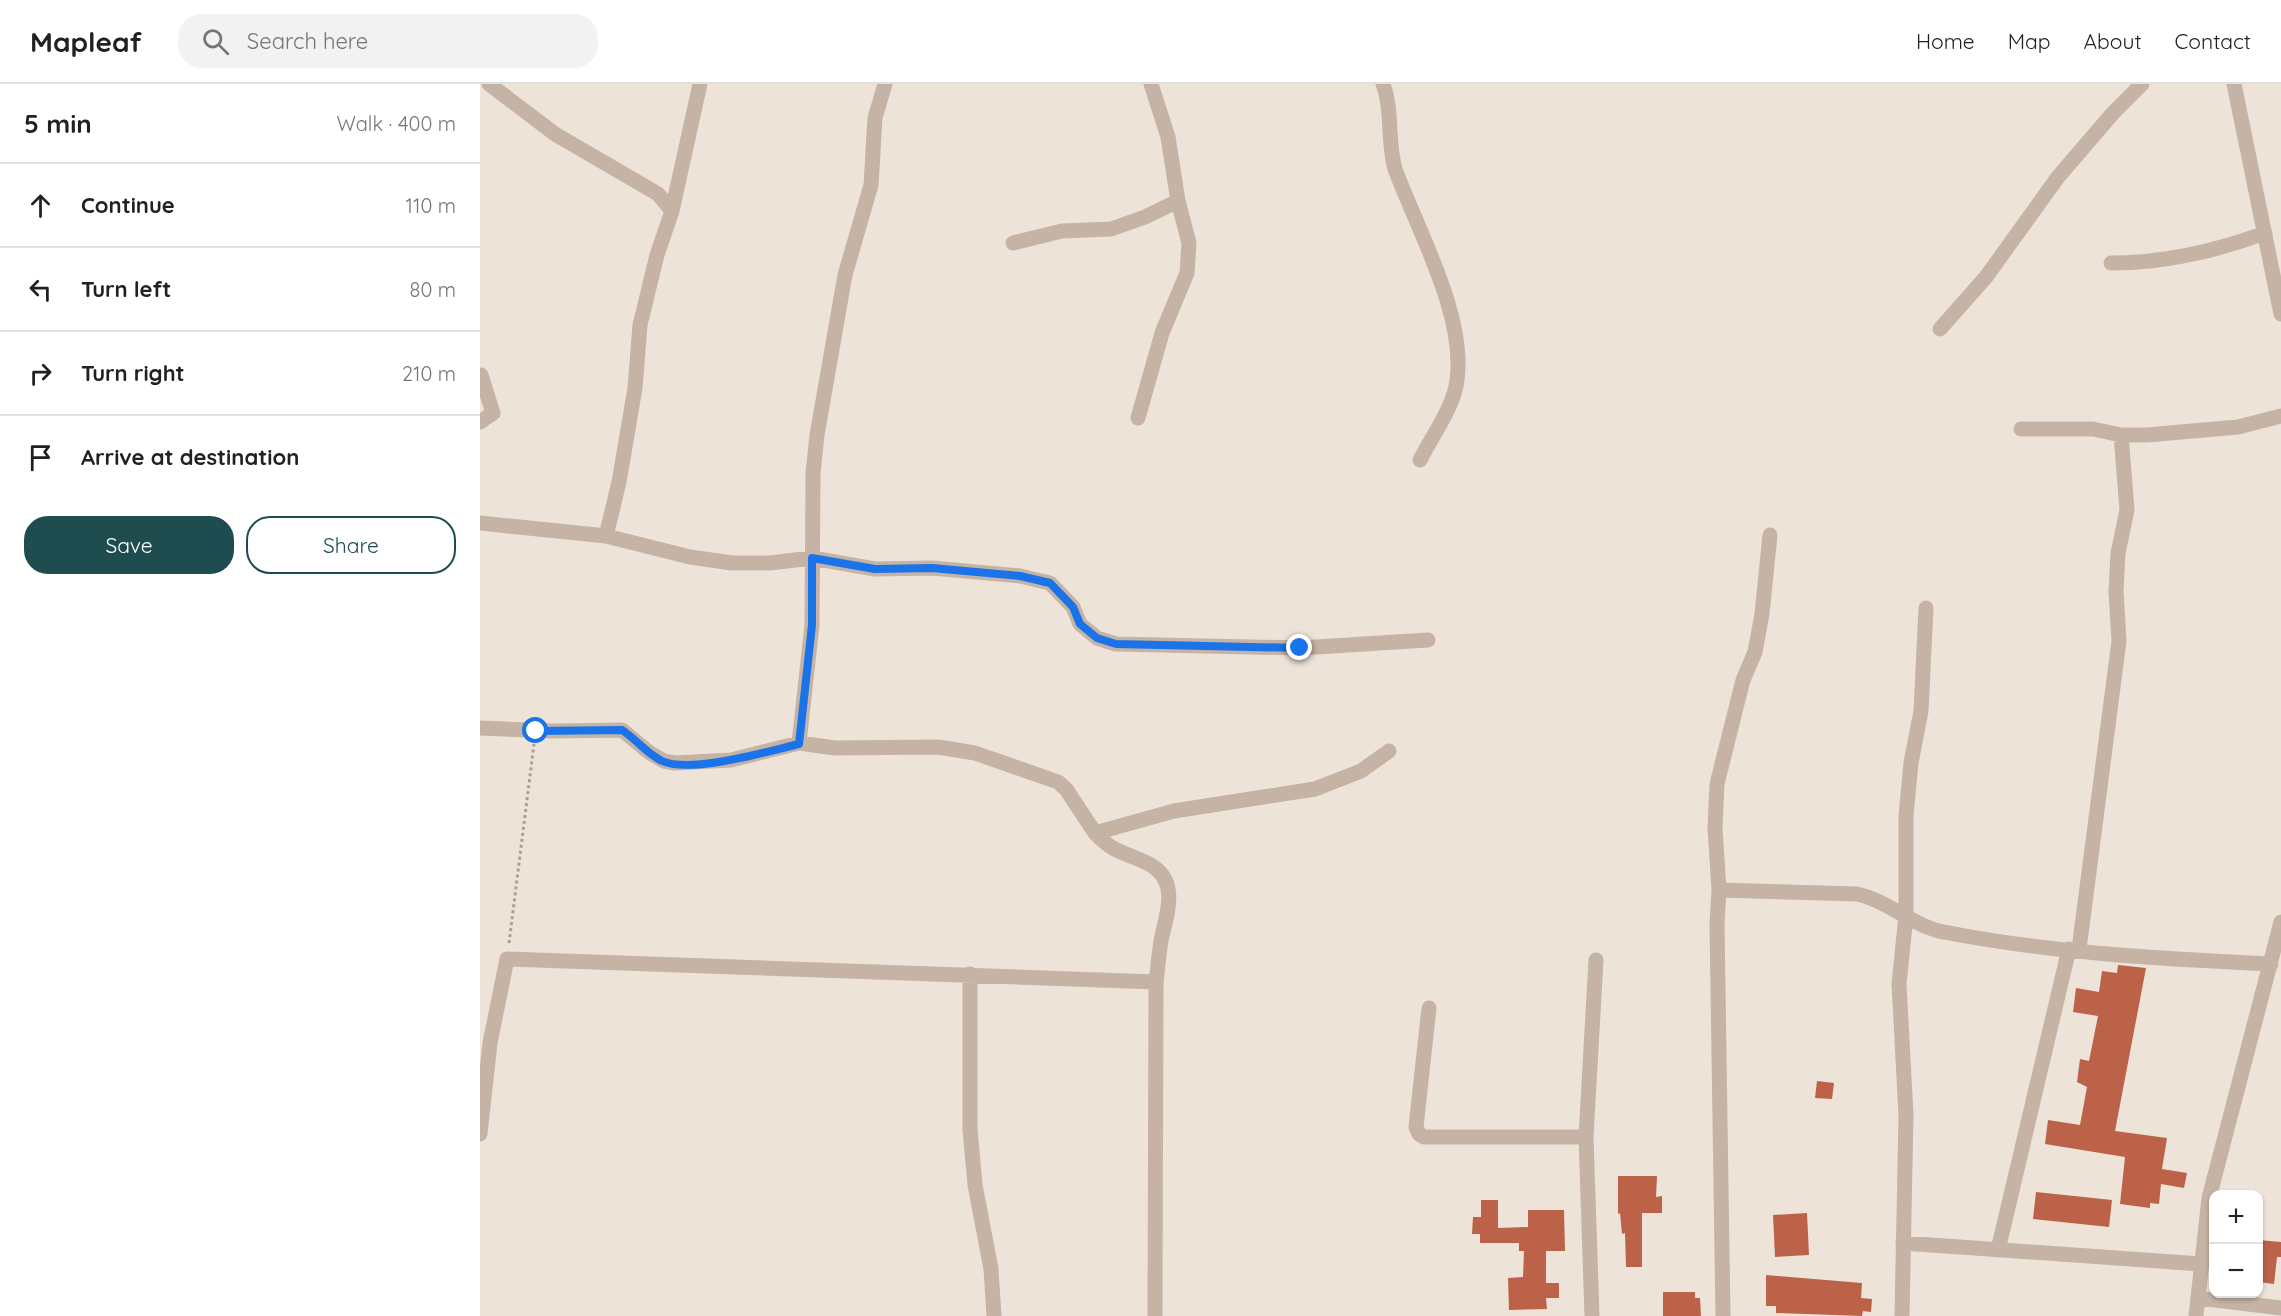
<!DOCTYPE html>
<html lang="en">
<head>
<meta charset="utf-8">
<style>
  :root { --surface:#fff; --page:#f2f2f2; --text:#202124; --muted:#757577; --line:#e0e0e0; --accent:#1f4d4f }
  body { margin:0; font-family:Quicksand,sans-serif; background:var(--page); color:var(--text) }
  .controls { position:absolute; right:18px; bottom:18px; display:grid; overflow:hidden; border-radius:12px; box-shadow:0 2px 4px #0004 }
  .controls button { width:54px; height:54px; display:grid; place-items:center; padding:0; border:0; border-bottom:2px solid var(--line); background:var(--surface); color:var(--text); font:30px sans-serif }
  .stop { position:absolute; width:18px; height:18px; margin:-14px; border:4px solid #1a73e8; border-radius:50%; background:#fff }
  .stop.end { background:#1a73e8; border-color:#fff; box-shadow:0 2px 6px #0008 }
  .list { margin:0; padding:0; list-style:none }
  h2 { display:flex; justify-content:space-between; align-items:center; height:78px; margin:0; padding:0 24px; font-size:26px }
  h2 small { font-size:20px; font-weight:400; color:var(--muted) }
  .list li { display:grid; grid-template-columns:39px 1fr auto; gap:18px; align-items:center; box-sizing:border-box; height:84px; padding:0 24px; border-top:2px solid var(--line) }
  .list b { display:block; font-size:22px; white-space:nowrap }
  .list em { font-size:20px; font-style:normal; color:var(--muted) }
  .actions { display:flex; gap:12px; padding:18px 24px }
  .actions a { flex:1; padding:14px 0; border:2px solid var(--accent); border-radius:24px; text-align:center; font-size:21px; color:var(--accent) }
  .actions .main { background:var(--accent); color:#fff }
  .icon { flex:none; width:33px; height:33px; fill:none; stroke:currentColor; stroke-width:2; stroke-linecap:round; stroke-linejoin:round }
  .map { position:relative; flex:none; width:1801px; height:1232px; overflow:hidden }
  header { display:flex; align-items:center; gap:36px; box-sizing:border-box; height:84px; padding:0 30px; background:var(--surface); border-bottom:2px solid var(--line) }
  header strong { font-size:28px }
  nav { display:flex; gap:33px; margin-inline-start:auto; font-size:21px }
  .search { width:420px; height:54px; background:var(--page); display:flex; align-items:center; gap:15px; box-sizing:border-box; padding:0 21px; border-radius:24px; color:var(--muted); font-size:22px }
  main { display:flex }
  aside { flex:1; background:var(--surface) }
  .map>svg:first-child { display:block }
</style>
</head>
<body>
<header>
<strong>Mapleaf</strong>
<div class="search"><svg class="icon" aria-label="search" viewBox="0 0 24 24"><circle cx="10" cy="10" r="6"/><path d="M15 15l6 6"/></svg>Search here</div>
<nav><a>Home</a><a>Map</a><a>About</a><a>Contact</a></nav>
</header>
<main>
<aside>
<h2>5 min<small>Walk · 400 m</small></h2>
<ul class="list">
<li><svg class="icon" aria-label="ahead" viewBox="0 0 24 24"><path d="M12 20V5M6 11l6-6 6 6"/></svg><div><b>Continue</b></div><em>110 m</em></li>
<li><svg class="icon" aria-label="left" viewBox="0 0 24 24"><path d="M17 20v-9H6M10 6l-5 5 5 5"/></svg><div><b>Turn left</b></div><em>80 m</em></li>
<li><svg class="icon" aria-label="right" viewBox="0 0 24 24"><path d="M7 20v-9h11M14 6l5 5-5 5"/></svg><div><b>Turn right</b></div><em>210 m</em></li>
<li><svg class="icon" aria-label="arrive" viewBox="0 0 24 24"><path d="M6 21V4h12l-3 4 3 4H6"/></svg><div><b>Arrive at destination</b></div></li>
</ul>
<div class="actions"><a class="main">Save</a><a>Share</a></div>
</aside>
<div class="map">
<svg width="1801" height="1232" viewBox="0 0 1801 1232">
  <rect width="100%" height="100%" fill="#eee3d8"/>
  <path fill="#bb6249" d="M1638,881L1666,884L1635,1047L1687,1054L1682,1085L1707,1089L1704,1104L1681,1100L1679,1120L1670,1119V1124L1640,1120L1645,1073L1565,1060L1568,1036L1600,1041L1607,1003L1597,998L1600,975L1609,977L1618,932L1593,928L1596,904L1619,908L1622,887L1637,889Z
    M1337,997L1354,999L1352,1015L1335,1014Z
    M1138,1092H1177L1176,1113L1182,1112V1129H1162V1183H1146L1145,1149L1142,1150L1140,1129L1138,1130Z
    M1556,1108L1632,1116L1629,1143L1553,1135Z
    M1001,1116H1018V1144L1048,1143V1126H1084L1085,1167H1066V1199H1079V1214H1066L1067,1225L1029,1226L1028,1194L1043,1193L1044,1167H1039V1159H1000V1150H992L993,1133H1001Z
    M1327,1129L1329,1171L1295,1173L1293,1131Z
    M1779,1156L1801,1158V1173H1797L1794,1200L1779,1198Z
    M1286,1191L1382,1199L1381,1214L1392,1215L1391,1228L1383,1227L1382,1232L1296,1229V1222H1286Z
    M1183,1208H1215V1214H1220L1221,1232H1183Z"/>
  <g fill="none" stroke-linecap="round" stroke-linejoin="round">
    <path stroke="#b09d90" stroke-width="3" stroke-dasharray="3 3" stroke-linecap="butt" d="M29,859L54,660"/>
    <path stroke="#c5b3a5" stroke-width="15" d="M9,0L75,50L178,110L192,127
      M903,0C913,27 907,57 915,85C937,145 986,231 977,296C974,323 952,352 940,376
      M1754,0L1801,230
      M533,159L582,147L631,145L665,133L698,117
      M1631,179C1683,179 1736,167 1785,149
      M1460,245L1506,193L1578,93L1633,29L1662,0
      M658,334L682,249L707,189L709,159L698,117L688,53L671,0
      M0,338L13,329L1,291
      M1541,345H1613L1641,351H1667L1758,343L1801,332
      M0,439L126,452L210,473L252,479H290L332,474L395,485L452,484L540,492L570,499L593,523L600,540L617,554L636,560L820,564L948,556
      M126,452L139,398L155,304L160,241L177,171L192,127L220,0
      M0,644L73,647L142,646L170,669L184,677L195,679L251,676L319,659L355,664L458,663L495,669L578,698L586,705L615,749L694,727L835,705L881,687L909,667
      M319,659L332,541L333,389L337,351L365,191L391,101L395,34L405,0
      M615,749C635,770 643,767 667,779C698,794 689,824 682,852C679,866 678,883 676,898L675,1232
      M1239,806L1377,810C1409,817 1434,843 1464,848C1571,869 1682,875 1791,880
      M1599,865L1639,557L1636,507L1638,469L1647,426L1641,351
      M490,890V1045L495,1101L511,1185L514,1232
      M949,924L936,1043L939,1050L944,1053H1106
      M0,1050L10,959L27,875L676,898
      M1423,1159L1721,1180
      M1518,1166L1589,865
      M1719,1214L1801,1224
      M1112,1232L1106,1053L1116,876
      M1243,1232L1237,840L1239,806L1235,744L1237,700L1263,596L1275,568L1282,530L1290,451
      M1422,1232L1426,1031L1419,900L1426,831V732L1431,679L1441,627L1446,524
      M1716,1232L1729,1114L1801,838"/>
  </g>
  <g fill="none" stroke-linecap="round" stroke-linejoin="round">
    <path stroke="#1a73e8" stroke-width="8" d="M56,647L142,646C156,655 167,670 182,677C211,690 289,667 319,660L332,541V474L395,485L452,484L540,492L570,499L593,523L600,540L617,554L636,560L820,564"/>
  </g>
</svg>
<div class="controls">
<button>+</button>
<button>−</button>
</div>
<div class="stop" style="left:56px;top:647px"></div>
<div class="stop end" style="left:820px;top:564px"></div>
</div>
</main>
</body>
</html>
